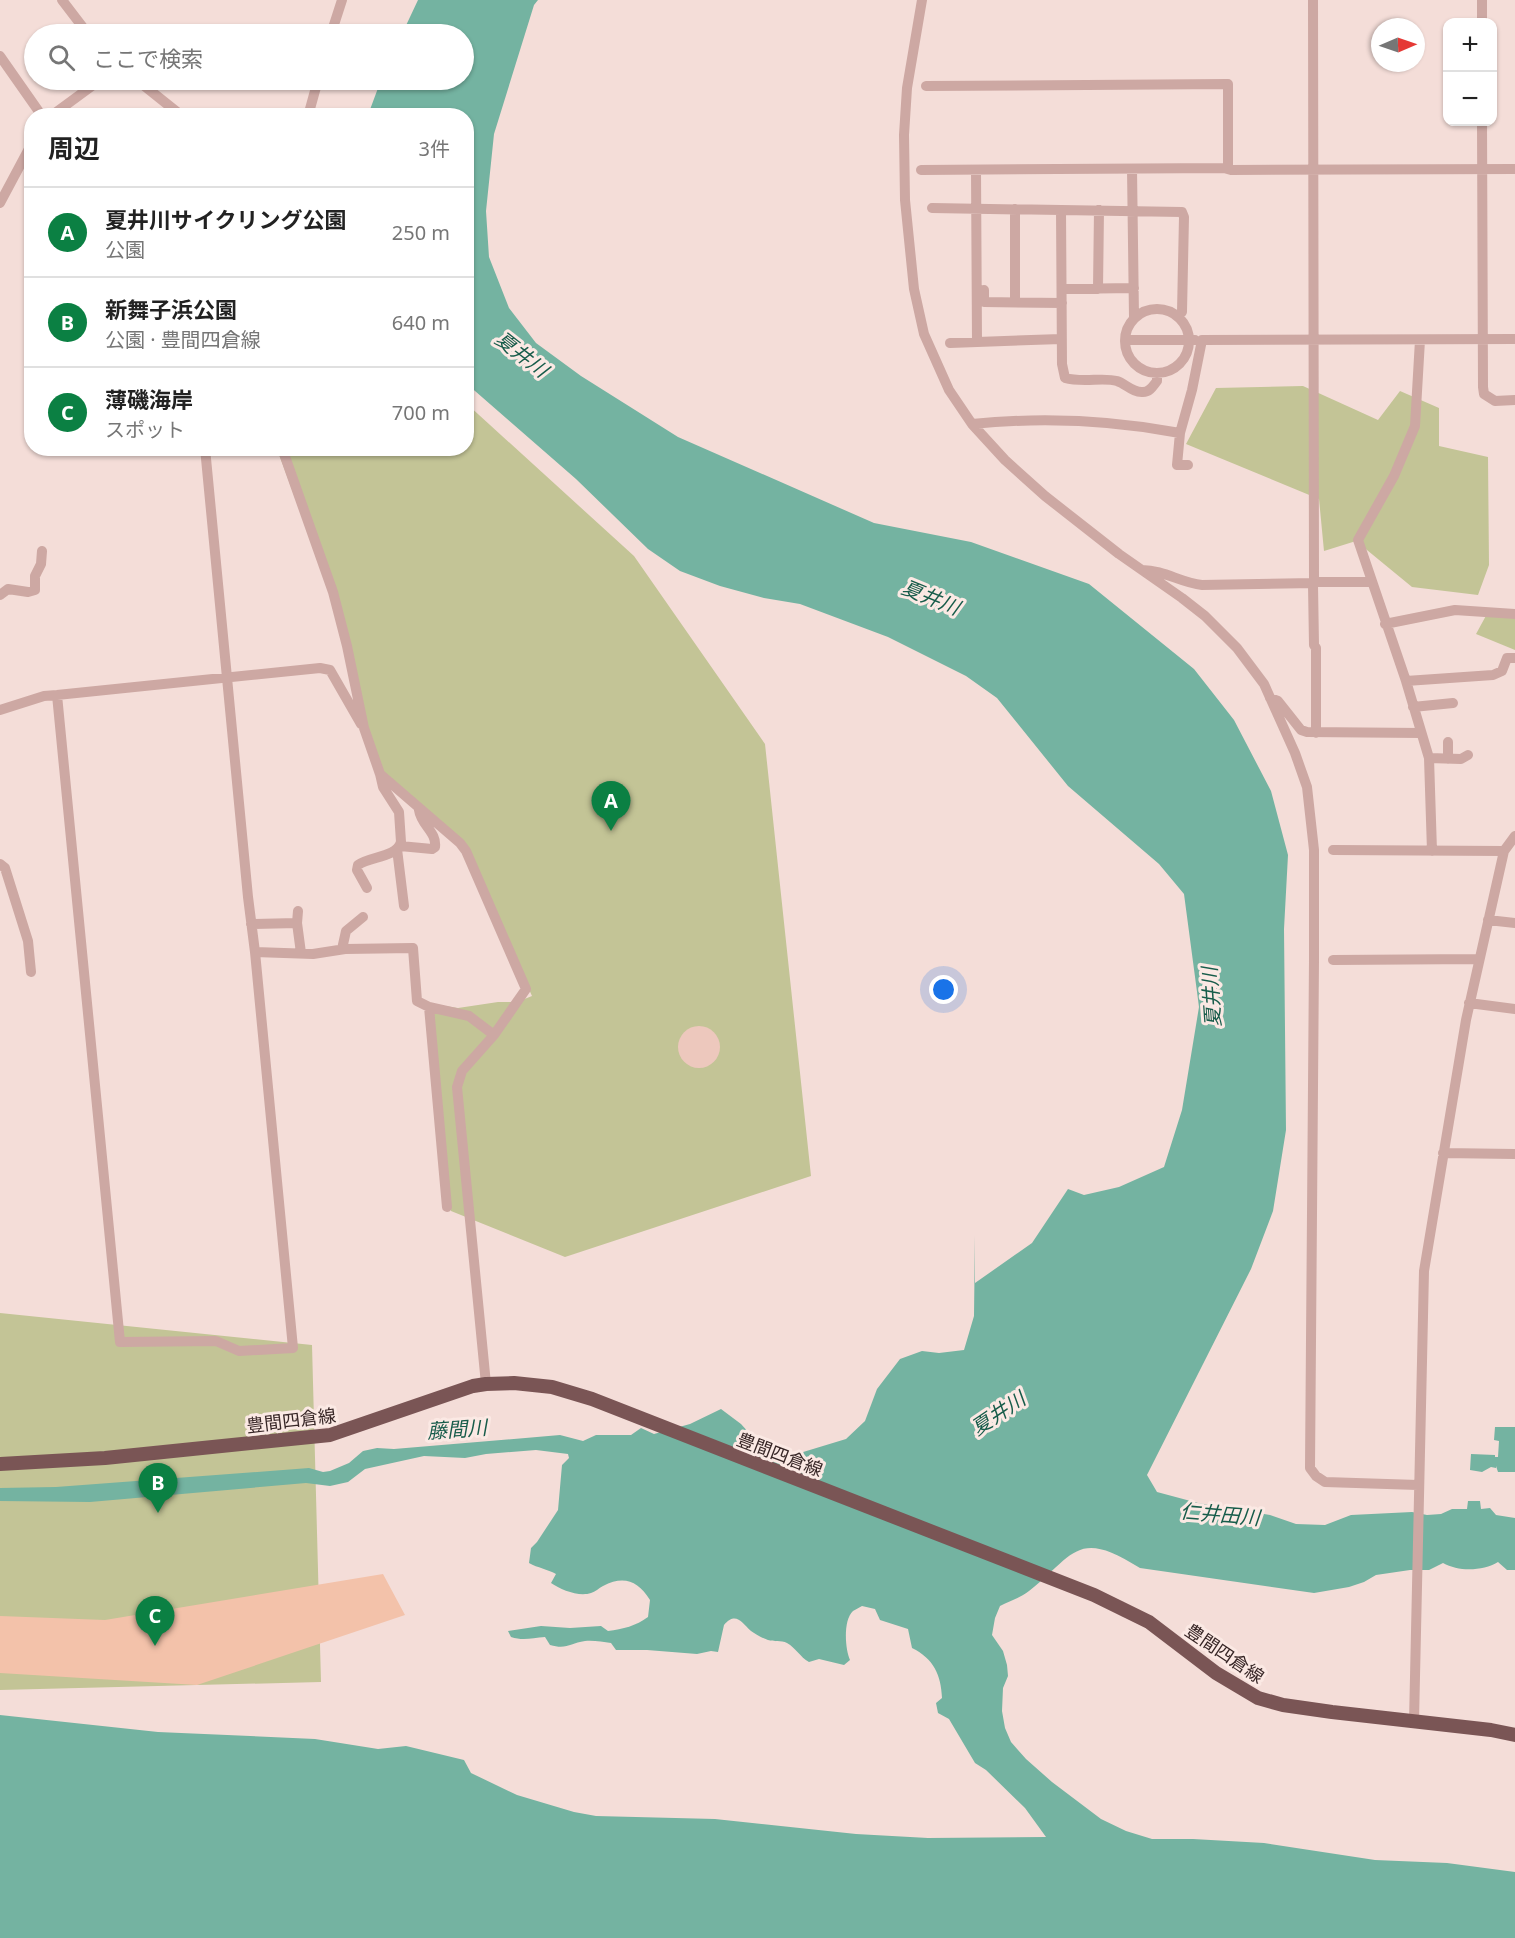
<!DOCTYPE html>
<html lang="ja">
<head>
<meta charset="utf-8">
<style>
  :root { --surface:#fff; --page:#f6f6f6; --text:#222; --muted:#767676; --line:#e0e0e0; --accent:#0b8043 }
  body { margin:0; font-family:"Noto Sans","Noto Sans JP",sans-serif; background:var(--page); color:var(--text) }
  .controls { position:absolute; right:18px; top:18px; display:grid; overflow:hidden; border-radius:12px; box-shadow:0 2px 4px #0004 }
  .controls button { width:54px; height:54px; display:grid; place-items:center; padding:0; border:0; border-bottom:2px solid var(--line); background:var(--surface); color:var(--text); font:30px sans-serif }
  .compass { position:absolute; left:1371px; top:18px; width:54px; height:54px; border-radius:50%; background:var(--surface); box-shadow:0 2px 4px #0004; rotate:88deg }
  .you { position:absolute; left:944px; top:990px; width:21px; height:21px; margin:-15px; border:4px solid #fff; border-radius:50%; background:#1a73e8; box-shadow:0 0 0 9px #1a73e833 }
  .badge { display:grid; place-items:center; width:39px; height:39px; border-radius:50%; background:var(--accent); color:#fff; font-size:20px; font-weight:700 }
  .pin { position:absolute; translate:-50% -50px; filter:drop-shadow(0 2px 3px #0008) }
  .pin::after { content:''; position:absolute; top:32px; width:21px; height:18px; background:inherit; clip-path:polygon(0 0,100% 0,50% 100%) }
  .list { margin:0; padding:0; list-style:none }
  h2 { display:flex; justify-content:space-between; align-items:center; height:78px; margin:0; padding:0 24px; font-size:26px }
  h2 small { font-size:20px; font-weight:400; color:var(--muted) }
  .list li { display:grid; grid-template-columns:39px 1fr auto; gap:18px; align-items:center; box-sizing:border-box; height:90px; padding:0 24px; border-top:2px solid var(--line) }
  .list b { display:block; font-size:22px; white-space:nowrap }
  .list p { margin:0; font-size:20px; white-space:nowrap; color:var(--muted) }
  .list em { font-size:20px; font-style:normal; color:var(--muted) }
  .icon { flex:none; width:33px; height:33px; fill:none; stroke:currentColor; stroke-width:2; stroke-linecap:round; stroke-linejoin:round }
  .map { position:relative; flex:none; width:1515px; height:1938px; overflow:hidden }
  .search { position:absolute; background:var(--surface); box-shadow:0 2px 4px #0004; left:24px; top:24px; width:450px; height:66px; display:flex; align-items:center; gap:15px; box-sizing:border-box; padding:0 21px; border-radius:33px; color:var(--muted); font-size:22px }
  .panel { position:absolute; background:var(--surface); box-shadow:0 2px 4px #0004; left:24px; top:108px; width:450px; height:348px; border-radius:24px }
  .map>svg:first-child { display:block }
</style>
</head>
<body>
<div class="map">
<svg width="1515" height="1938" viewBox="0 0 1515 1938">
  <rect width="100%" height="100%" fill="#f4ddd8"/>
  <path fill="#c3c496" d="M1303,386L1378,420L1400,391L1439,408V446L1488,457L1489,565L1478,595L1412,587L1356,541L1324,551L1319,499L1186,444L1216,388Z
    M467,404L634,556L765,744L811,1176L565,1257L451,1211L432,1004L458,1008L498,1002H517L532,996L466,851L380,778L331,595L277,449L466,448Z
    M1488,612L1515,616V650L1476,634Z
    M0,1313L312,1345L321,1682L0,1690Z"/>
  <path fill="#f3c2aa" d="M383,1574L405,1615L197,1685L0,1673V1616L105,1620Z"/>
  <path fill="#edc8bd" d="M678 1047a21 21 0 1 1 42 0a21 21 0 1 1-42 0Z"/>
  <path fill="#74b3a1" d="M418,0H538L534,5L494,134L486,211L489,257L509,308L536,343L581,376L678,437L874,523L971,542L1089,584L1194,669L1234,720L1271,791L1288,855L1284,929L1286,1130L1273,1211L1251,1269L1147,1475L1157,1492L1198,1503L1270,1515L1296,1524L1325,1525L1351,1515L1412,1512L1427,1515L1441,1514L1452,1509H1467L1468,1501H1480L1481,1509L1490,1508L1496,1515L1515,1518V1570H1507L1498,1562C1483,1571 1459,1572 1443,1563L1429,1570H1410L1376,1575L1364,1582L1349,1587L1314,1593L1140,1568C1077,1528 1075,1554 1029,1591C1020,1598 1010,1601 1000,1606L995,1618L992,1635L1003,1651L1007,1665L1008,1676L1003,1688L1002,1711L1005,1728L1011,1742L1026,1759L1052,1782L1101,1819L1126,1831L1152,1839H1193L1264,1843L1375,1860L1447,1863L1515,1872V1938H0V1715L158,1732L315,1739L378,1749L406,1746L464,1760L471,1773L517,1795L574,1812L596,1816L715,1819L856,1834L928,1838L1046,1837L1025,1808L986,1770L975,1763L949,1719L938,1713L936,1703L942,1698C941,1675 934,1659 912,1648L908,1629L880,1620L875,1609L862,1606C859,1608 856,1609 853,1611C843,1620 845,1649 850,1660L844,1665L819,1659L809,1662C800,1657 796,1648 787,1643C781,1640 774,1642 768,1640C762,1638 755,1634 751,1631C742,1623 736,1611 724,1625L718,1652L711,1651L697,1654L647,1650H616L611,1643C603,1642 593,1640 585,1641C570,1643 567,1650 550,1645L545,1637C532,1638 523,1641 511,1637L508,1631L541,1626L570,1628L601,1626L608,1631C623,1629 636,1626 648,1617L650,1600C638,1581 624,1575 603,1586C599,1588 595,1592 591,1593C579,1597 561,1590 551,1583L556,1574C547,1569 538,1568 529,1563L531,1548L537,1542L558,1510L562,1465L569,1458L568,1454L536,1450L486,1454L465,1458L424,1456L365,1469L348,1482L330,1486L306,1483L90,1502L0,1501V1488L56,1487L309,1468L323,1472L330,1471L349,1463L363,1451L377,1448L394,1449L560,1435L583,1441L596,1435H631L641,1428L654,1434L690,1424L721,1409L741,1424L759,1444L772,1454L790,1456L846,1439L865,1421L877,1389L900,1359L922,1351L939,1353L964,1350L974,1316L975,1235V1283L1032,1243L1068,1189L1084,1195L1119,1187L1164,1167L1182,1110L1199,1007L1184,894L1159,864L1068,786L997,698L966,676L888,637L800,604L764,598L720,586L680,571L648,549L576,479L467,384L466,116L368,115L381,80H464V34H402Z
    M1495,1427H1515V1472H1498L1496,1466V1468L1491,1467L1482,1472L1470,1470L1471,1454L1495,1455V1457H1498L1499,1441L1494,1440Z"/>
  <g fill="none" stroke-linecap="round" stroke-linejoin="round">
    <path stroke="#cda8a3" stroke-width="10" d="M62,0L88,34
      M922,0L907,88L904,135L905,200L914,289L924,334L949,390L972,424L1005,460L1045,496L1119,554L1182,598L1205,616L1237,648L1264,684L1295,753L1307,787L1314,850V959L1310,1468L1316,1476L1325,1482L1418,1485
      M1313,0L1314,582L1313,585L1314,645L1316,648V733
      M1482,22V0
      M331,34L342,0
      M0,56L42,116
      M137,80L182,116
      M926,86L1228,84V169
      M51,116L100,80
      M308,116L318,80
      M1482,122L1483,387L1484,394L1495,401L1515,400
      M1132,169L1134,317
      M921,170L1224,168L1231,170L1515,169
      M976,170L977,341
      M0,203L32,143
      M932,208L1182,212L1184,217L1182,312L1178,316
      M1061,210L1062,364L1065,378C1083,383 1103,377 1117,381C1126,384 1133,393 1143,392C1150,392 1153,386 1157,381V373
      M1062,289L1134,288
      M1098,289L1099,210
      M984,290V302L1062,303
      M1015,302V209
      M1125 341a32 32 0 1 1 64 0a32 32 0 1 1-64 0Z
      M1125,340H1195
      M1420,340L1415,426L1394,476L1358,540L1406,681L1429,758L1432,851
      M950,343L1061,339
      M972,424C1042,417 1111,420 1180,433L1192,390L1202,340L1515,339
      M1180,433L1177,465H1188
      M205,448L248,897L255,952L313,954L345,949L413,948L417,1001L429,1007L469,1016L494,1035
      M282,448L333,592L347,646L364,728L380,774L460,843L466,851L526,989L494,1035L462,1071L457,1087L486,1384
      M1142,570C1164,570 1181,583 1202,585L1314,583
      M1314,582H1370
      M0,595L8,589L28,592L35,590V576L41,564L42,551
      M1385,624L1455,610L1515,614
      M1406,681L1493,675L1502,671L1507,658H1515
      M57,695L120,1342L216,1341L239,1351L293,1348L255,952
      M1270,698L1278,701L1301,730L1307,732L1421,733
      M1413,707L1453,703
      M0,710L44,696L57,695L320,668L330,670L361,724
      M1448,742V759
      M1429,758L1461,759L1468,755
      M400,846L432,849L435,847C437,832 421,825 419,810
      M397,849L404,906
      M1333,850L1504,851
      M0,864L5,868L28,941L31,972
      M367,888L357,870L358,865C370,856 396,858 401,842L399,812L383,787L380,774
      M298,911L297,923L301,953
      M1488,920L1515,923
      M251,924L297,923
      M342,949L346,931L363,917
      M1333,960L1479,959
      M1469,1003L1515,1009
      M429,1007L447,1207
      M1443,1153L1515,1154
      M1414,1722L1424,1271L1466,1020L1504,851L1515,836"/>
    <path stroke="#7a5555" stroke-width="14" d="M0,1464L105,1458L330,1435L473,1386L486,1384L514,1383L552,1387L592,1399L1094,1595L1149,1622L1216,1673L1258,1698L1283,1705L1332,1712L1491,1730L1515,1735"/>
  </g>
  <g text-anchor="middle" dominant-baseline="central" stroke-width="6" stroke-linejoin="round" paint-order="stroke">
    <g font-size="18" fill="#372626" stroke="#fbe9e4">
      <text transform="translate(291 1420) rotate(-7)">豊間四倉線</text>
      <text transform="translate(780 1454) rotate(21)">豊間四倉線</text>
      <text transform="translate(1225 1653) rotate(34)">豊間四倉線</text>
    </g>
    <g font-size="20" font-style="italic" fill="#175c4a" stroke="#fbe9e4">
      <text transform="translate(522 354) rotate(38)">夏井川</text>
      <text transform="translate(931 597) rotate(22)">夏井川</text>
      <text transform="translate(1211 997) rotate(-94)">夏井川</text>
      <text transform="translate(998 1413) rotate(-34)">夏井川</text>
      <text transform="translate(457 1429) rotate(-4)">藤間川</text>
      <text transform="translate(1220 1514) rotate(5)">仁井田川</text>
    </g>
  </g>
</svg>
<div class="controls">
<button>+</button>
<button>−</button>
</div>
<svg class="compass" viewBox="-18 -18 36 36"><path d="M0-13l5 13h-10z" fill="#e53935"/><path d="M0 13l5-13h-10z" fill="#767676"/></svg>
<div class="you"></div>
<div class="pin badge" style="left:611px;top:831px">A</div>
<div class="pin badge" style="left:158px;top:1513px">B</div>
<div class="pin badge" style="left:155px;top:1646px">C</div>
<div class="search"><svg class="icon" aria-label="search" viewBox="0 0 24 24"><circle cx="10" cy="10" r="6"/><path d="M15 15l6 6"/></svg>ここで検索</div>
<section class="panel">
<h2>周辺<small>3件</small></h2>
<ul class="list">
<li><span class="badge">A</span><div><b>夏井川サイクリング公園</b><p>公園</p></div><em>250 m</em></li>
<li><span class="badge">B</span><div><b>新舞子浜公園</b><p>公園 · 豊間四倉線</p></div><em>640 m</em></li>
<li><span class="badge">C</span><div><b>薄磯海岸</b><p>スポット</p></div><em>700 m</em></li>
</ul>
</section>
</div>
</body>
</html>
